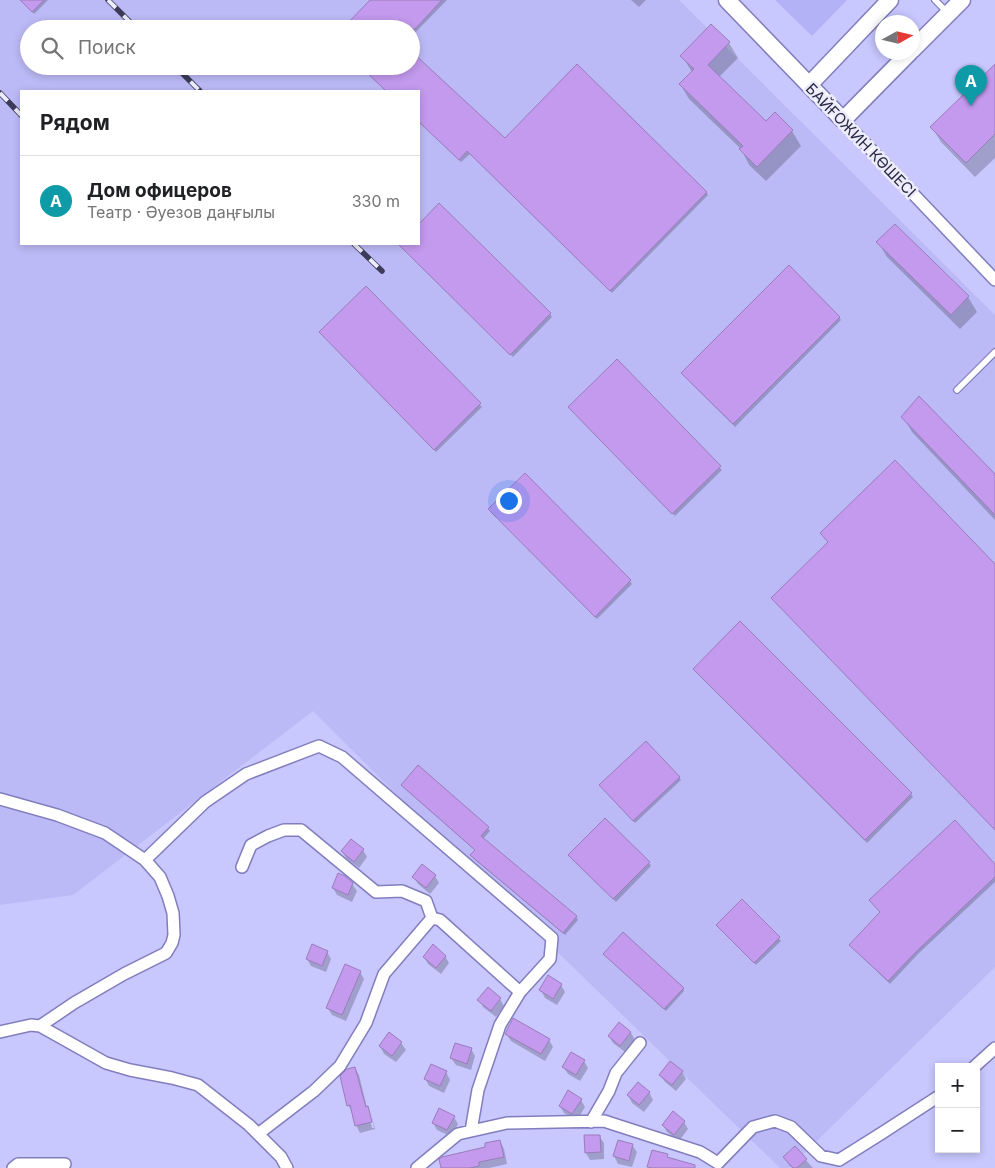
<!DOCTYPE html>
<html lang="ru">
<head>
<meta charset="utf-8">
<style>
  :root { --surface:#fff; --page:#f6f6f6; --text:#202124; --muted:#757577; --line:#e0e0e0; --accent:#ea580c }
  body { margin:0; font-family:Inter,sans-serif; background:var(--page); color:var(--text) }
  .controls { position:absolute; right:15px; bottom:15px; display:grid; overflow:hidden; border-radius:0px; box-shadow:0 2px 8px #0003 }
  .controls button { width:45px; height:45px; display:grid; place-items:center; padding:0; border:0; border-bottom:1px solid var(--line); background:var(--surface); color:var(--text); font:25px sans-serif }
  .compass { position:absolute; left:875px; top:15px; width:45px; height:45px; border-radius:50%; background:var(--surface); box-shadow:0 2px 8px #0003; rotate:82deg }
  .you { position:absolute; left:508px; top:500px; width:18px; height:18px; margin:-12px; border:4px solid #fff; border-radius:50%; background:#1a73e8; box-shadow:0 0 0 8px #1a73e833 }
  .badge { display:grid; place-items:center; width:32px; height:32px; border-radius:50%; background:var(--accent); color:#fff; font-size:16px; font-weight:700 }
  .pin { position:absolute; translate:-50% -41px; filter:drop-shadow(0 1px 2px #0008) }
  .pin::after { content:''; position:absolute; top:26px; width:18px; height:15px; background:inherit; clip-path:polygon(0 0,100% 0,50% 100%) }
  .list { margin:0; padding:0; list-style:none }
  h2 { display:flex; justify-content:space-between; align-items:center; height:65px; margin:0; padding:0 20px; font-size:21px }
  h2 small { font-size:16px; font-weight:400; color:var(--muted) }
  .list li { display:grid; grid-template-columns:32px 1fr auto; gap:15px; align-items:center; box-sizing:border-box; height:90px; padding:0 20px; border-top:1px solid var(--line) }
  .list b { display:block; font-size:19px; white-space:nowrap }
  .list p { margin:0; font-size:16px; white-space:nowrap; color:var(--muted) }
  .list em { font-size:16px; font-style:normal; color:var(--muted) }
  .icon { flex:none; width:28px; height:28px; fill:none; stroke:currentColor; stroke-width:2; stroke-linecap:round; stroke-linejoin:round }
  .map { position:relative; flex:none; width:995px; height:1168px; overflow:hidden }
  .search { position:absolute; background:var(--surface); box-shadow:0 2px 8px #0003; left:20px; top:20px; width:400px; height:55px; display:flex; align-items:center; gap:12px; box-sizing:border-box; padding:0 18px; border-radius:28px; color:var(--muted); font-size:19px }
  .panel { position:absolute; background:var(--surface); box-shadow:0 2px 8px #0003; left:20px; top:90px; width:400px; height:155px; border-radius:0px }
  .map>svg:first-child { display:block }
</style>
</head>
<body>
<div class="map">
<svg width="995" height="1168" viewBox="0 0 995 1168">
  <rect width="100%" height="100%" fill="#c8c7fe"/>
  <path fill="#bcbaf6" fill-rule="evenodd" d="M0,0H679L995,315V967L789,1168H780L439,837L313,711L73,895L0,905ZM29,29H411V66H29ZM21,91H419V244H21Z"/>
  <path fill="#b4b2f7" d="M775,0H847L812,36Z"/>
  <path fill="#0003" d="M21,0H48L34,14Z
    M371,0H447L411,37V29Z
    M631,0H646L639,7Z
    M729,43L738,58L719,77L766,122L775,113L792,131L801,146L766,181L749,165L741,149L689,99L680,84L692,72L682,56Z
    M360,66H411L505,139L706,192L708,195L612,293L470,154L461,162L419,122V91H386Z
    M995,70V158L975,177L941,142L932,127Z
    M439,205L550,314L552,317L513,357L402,248L400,245L401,244H419V226Z
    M878,242L968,297L977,312L960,329L887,257Z
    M366,288L482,407L436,452L321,333Z
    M839,317L841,320L735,427L684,376Z
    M617,361L722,470L675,516L569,407Z
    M903,417L995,476V520L912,432Z
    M525,474L630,581L632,584L597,619L492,512Z
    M696,672L911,794L913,797L867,843Z
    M679,777L681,780L635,823L603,789Z
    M402,785L488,828L490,831L483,839L576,916L578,920L565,935L474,859L472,855L476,851L404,788Z
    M351,840L363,850L367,857L359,868L346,858L342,851Z
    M570,856L649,863L651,866L616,902L572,859Z
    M995,865V882L918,954L890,984L853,948Z
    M435,876L439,883L430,894L418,884L414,877Z
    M352,884L357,891L352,902L337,895L333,888Z
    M742,901L781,941L756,965L720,928Z
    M327,952L331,959L326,972L311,966L307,959Z
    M445,956L449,963L441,974L428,964L424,957Z
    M607,957L683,988L684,991L666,1011Z
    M360,972L364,979L346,1021L332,1015L328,1008Z
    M561,985L565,992L557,1005L545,998L541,990Z
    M500,999L504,1006L496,1017L483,1007L479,1000Z
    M619,1024L631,1033L635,1040L625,1052L613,1043L609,1036Z
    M506,1034L549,1040L553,1047L545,1061L511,1041Z
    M401,1043L406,1050L396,1062L384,1054L380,1046Z
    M471,1049L475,1056L471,1070L456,1065L451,1058Z
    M584,1061L588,1068L580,1081L568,1074L563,1067Z
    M355,1068L359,1075L367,1108L371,1114L368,1111L372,1128H374L371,1114L375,1129L360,1133L356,1125L353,1113L348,1105Z
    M446,1072L450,1080L444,1093L429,1086L425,1078Z
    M682,1072L686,1079L676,1091L665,1082L660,1075Z
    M649,1092L653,1100L644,1112L632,1103L628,1095Z
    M581,1100L585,1107L577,1120L564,1113L560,1106Z
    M454,1117L458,1124L452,1137L437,1130L433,1123Z
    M684,1122L688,1129L679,1141L667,1132L663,1125Z
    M599,1136L604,1143V1159L590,1160L586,1153Z
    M500,1141L504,1149L507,1164L489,1168H442Z
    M632,1145L637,1152L632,1167L618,1164L614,1156Z
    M795,1148L813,1168H792L789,1165L785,1158Z"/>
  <path fill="#c39aee" stroke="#9a7cba" d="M20,0H44L32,12Z
    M370,0H442L415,29H342Z
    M711,24L730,42L708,65L766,121L775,112L793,130L757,167L739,149L743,146L679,84L694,69L680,56Z
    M411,51L505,138L577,64L707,192L610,291L467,151L459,160L419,122V91H386L360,66H411Z
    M995,64V134L966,163L930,127Z
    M439,203L551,313L510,355L398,244H419V224Z
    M895,224L969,296L951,315L876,242Z
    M789,265L840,317L733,424L681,373Z
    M366,286L481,403L434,450L319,332Z
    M617,359L721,466L672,514L568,407Z
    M919,396L995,474V515L901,417Z
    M895,460L995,564V830L771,598L828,542L820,533Z
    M525,473L631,580L595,617L488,509Z
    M740,621L912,793L865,840L693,669Z
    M646,741L680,777L633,821L599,785Z
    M418,765L489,827L481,836L577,916L563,933L470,855L475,850L401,785Z
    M605,818L650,862L613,899L568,855Z
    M955,820L995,864V877L917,951L888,981L849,945L880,912L869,900Z
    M351,839L364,849L354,862L341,851Z
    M422,864L436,875L426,888L412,877Z
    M338,873L345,876L353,883L348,895L332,888Z
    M742,899L780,937L754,963L716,925Z
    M623,932L684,988L664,1009L603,954Z
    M312,944L328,951L322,966L306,959Z
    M433,944L446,956L436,968L423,957Z
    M345,964L361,971L342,1015L326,1008Z
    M548,975L562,984L553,999L539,990Z
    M488,987L501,998L491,1011L477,1000Z
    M513,1018L550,1039L541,1054L505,1034Z
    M619,1022L631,1032L620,1046L608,1036Z
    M389,1032L402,1042L392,1056L379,1046Z
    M455,1043L472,1048L467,1064L450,1058Z
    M571,1052L585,1060L576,1075L562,1067Z
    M670,1061L683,1071L672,1085L659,1075Z
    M431,1064L447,1071L440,1086L424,1079Z
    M355,1067L366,1107L368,1106L372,1122L355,1126L350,1105L347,1106L340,1076L347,1069Z
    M638,1082L650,1092L639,1105L627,1095Z
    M568,1090L582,1099L572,1114L559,1106Z
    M439,1108L455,1116L447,1130L432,1123Z
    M673,1111L685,1121L674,1135L662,1125Z
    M584,1135H600L601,1152L585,1153Z
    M500,1140L504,1157L479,1162V1166L470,1168H441L439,1159L442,1157L485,1147V1143Z
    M618,1140L633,1144L629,1161L613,1156Z
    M795,1146L807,1159L797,1168H793L783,1157Z
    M652,1150L668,1154L667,1157L695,1165V1168H653L647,1167Z"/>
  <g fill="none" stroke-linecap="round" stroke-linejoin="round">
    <g stroke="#827ebe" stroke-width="8">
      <path id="service" d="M935,0L948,13
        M957,390L995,352"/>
    </g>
    <g stroke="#827ebe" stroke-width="14">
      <path id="minor" d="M843,120L995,280
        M0,799L57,815L105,833L145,860L160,877L168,896L173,913L174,935L172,943L166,953L124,974L74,1003L40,1026
        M145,860L205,802L246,774L319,746L342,757L552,938L550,959L520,992L500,1025L478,1090L471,1131
        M242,867L251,845L268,836L284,830H301L376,892L402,891L426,901L432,918L384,974L366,1023L340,1066L314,1091L258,1134
        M432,918L440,920L520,992
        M0,1032L31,1025L40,1026L106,1063L130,1070L172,1078L198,1085L249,1125L281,1157L287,1168
        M974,1067L995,1048
        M591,1122L609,1091L616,1073L640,1043
        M13,1168L18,1164H65
        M417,1168L458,1134L507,1123L604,1121L700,1152L718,1163L753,1127L775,1121L791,1127L821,1156L839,1160L882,1133L939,1096"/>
    </g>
    <g stroke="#827ebe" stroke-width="19">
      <path id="secondary" d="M727,0L843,120L910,52
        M912,50L962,0
        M809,85L890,0"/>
    </g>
    <use href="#service" stroke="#fff" stroke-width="5.5"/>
    <use href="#minor" stroke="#fff" stroke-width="11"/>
    <use href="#secondary" stroke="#fff" stroke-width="16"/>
    <g stroke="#3c3b59" stroke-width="5.5">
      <path id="rail" d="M108,0L137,29
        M175,66L200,91
        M0,93L21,115
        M354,244L382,271"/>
    </g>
    <use href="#rail" stroke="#ececfb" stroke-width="4" stroke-dasharray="11" stroke-linecap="butt"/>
  </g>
  <g text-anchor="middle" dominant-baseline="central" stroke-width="5" stroke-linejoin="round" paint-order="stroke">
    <g font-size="15" fill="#2b2a45" stroke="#ececfb">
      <text transform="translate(861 140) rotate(46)">БАЙҒОЖИН КӨШЕСІ</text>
    </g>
  </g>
</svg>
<div class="controls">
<button>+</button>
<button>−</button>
</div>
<svg class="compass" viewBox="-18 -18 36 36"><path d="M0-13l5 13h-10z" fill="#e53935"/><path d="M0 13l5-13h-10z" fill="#757577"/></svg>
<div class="you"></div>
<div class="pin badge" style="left:971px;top:106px;background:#0f9aa8">A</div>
<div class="search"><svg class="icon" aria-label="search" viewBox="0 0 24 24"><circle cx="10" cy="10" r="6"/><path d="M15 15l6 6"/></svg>Поиск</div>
<section class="panel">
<h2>Рядом<small></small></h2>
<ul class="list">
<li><span class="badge" style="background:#0f9aa8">A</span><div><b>Дом офицеров</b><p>Театр · Әуезов даңғылы</p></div><em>330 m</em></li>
</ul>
</section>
</div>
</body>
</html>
